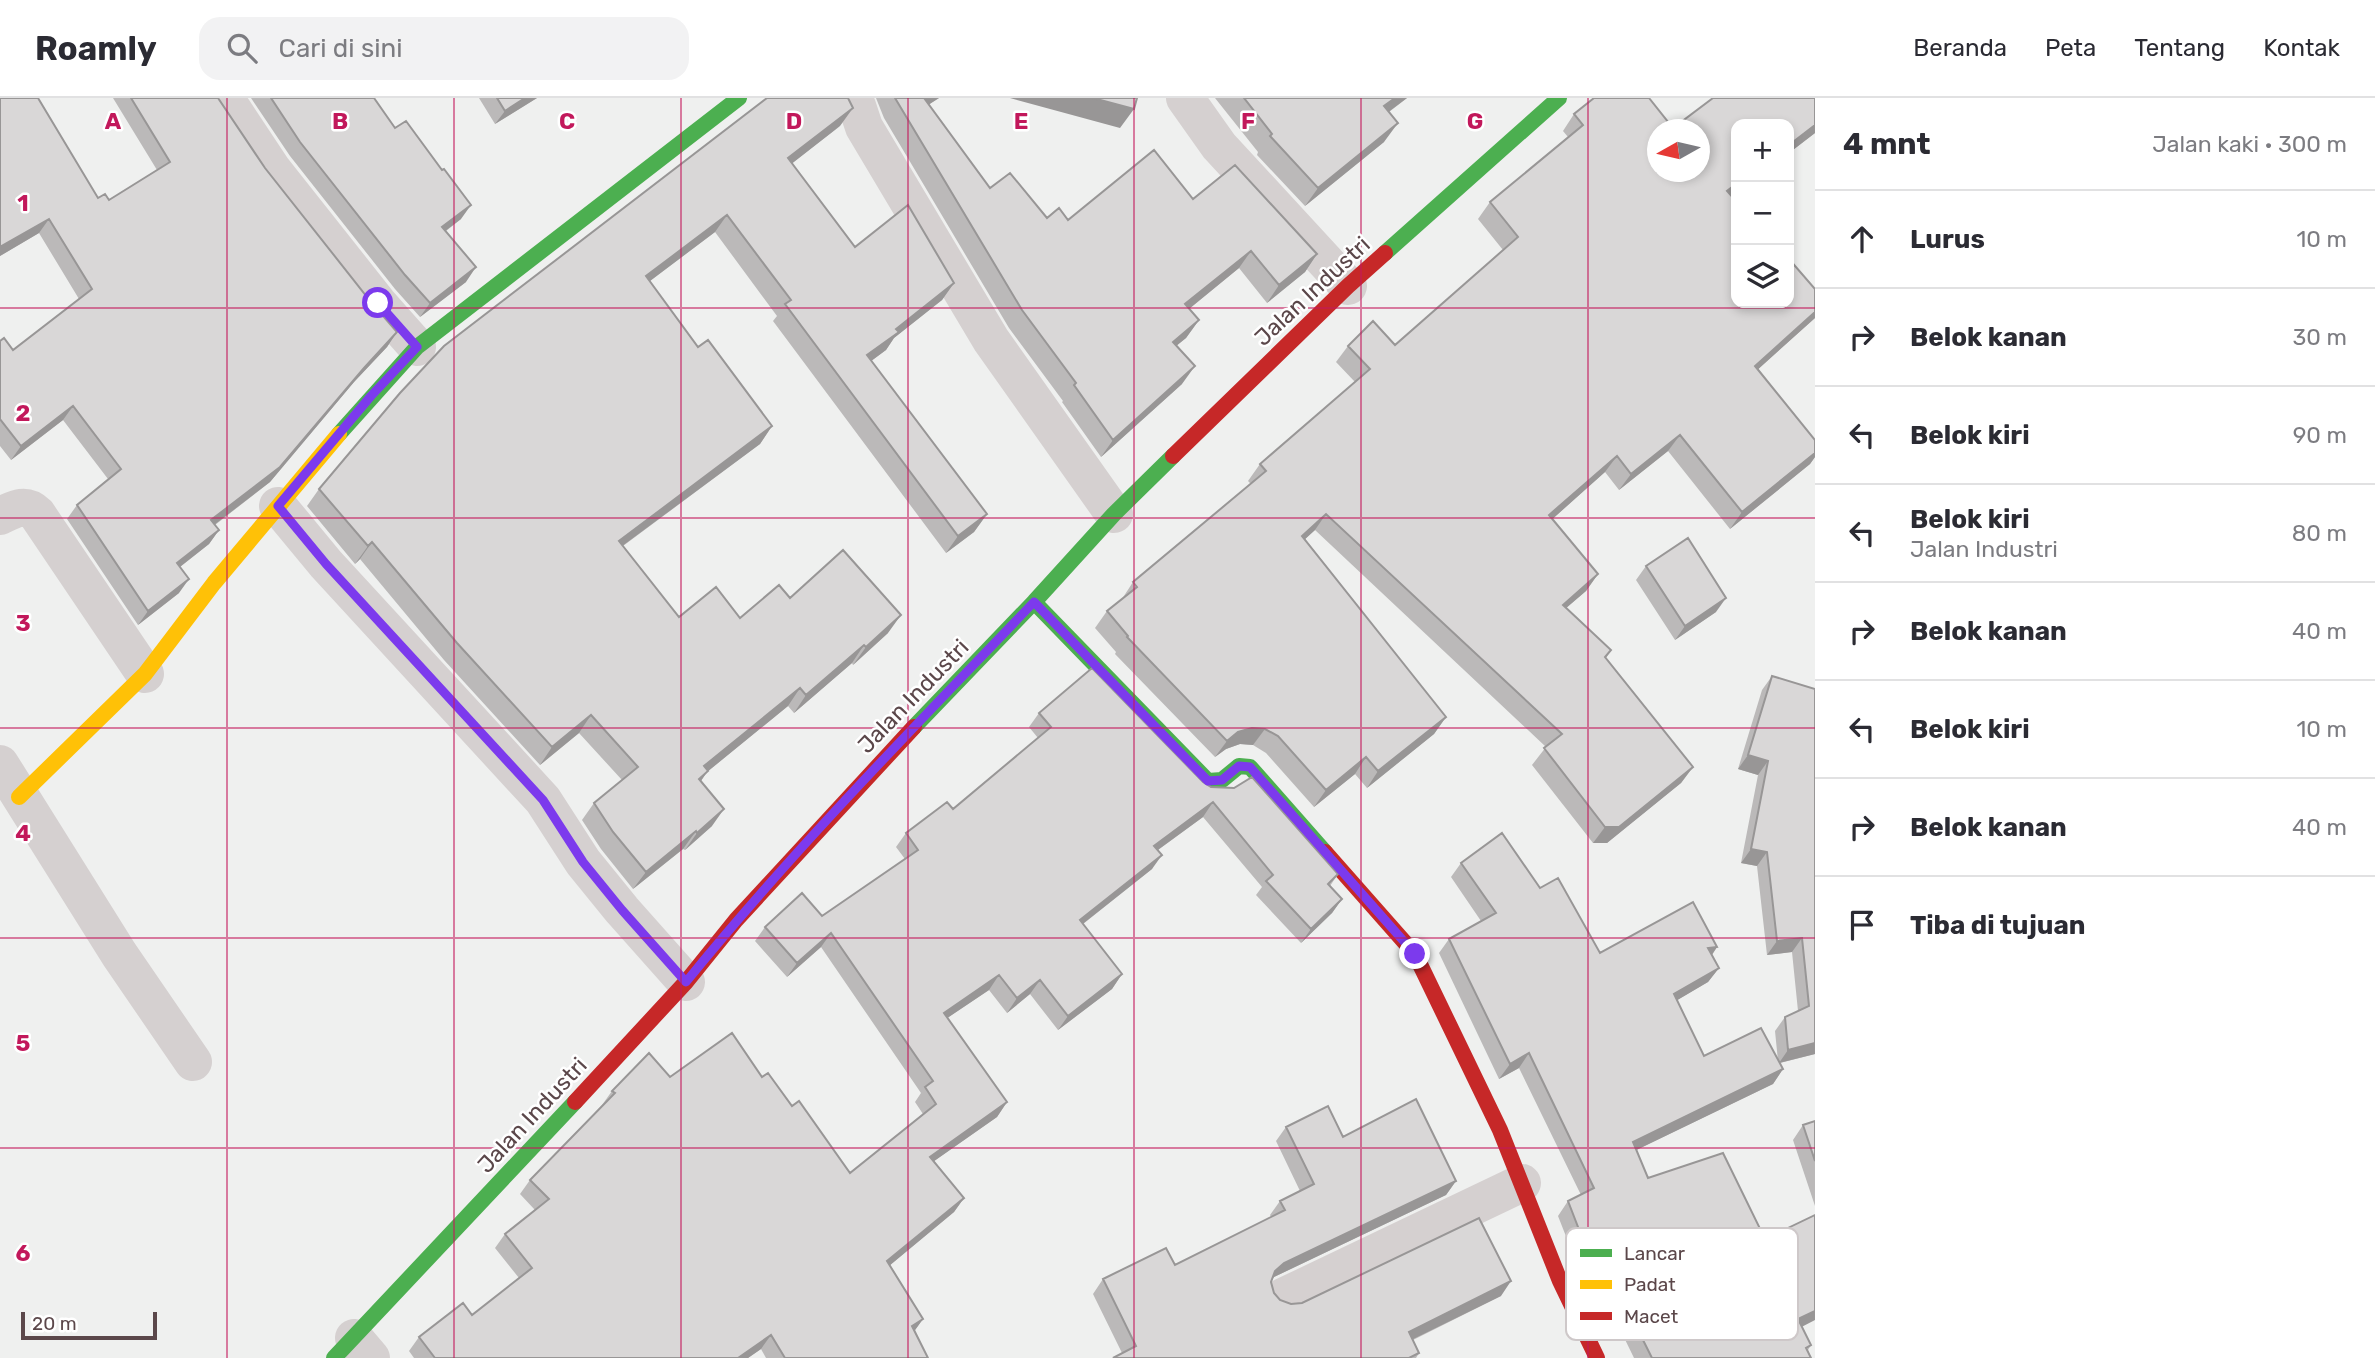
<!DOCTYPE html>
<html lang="id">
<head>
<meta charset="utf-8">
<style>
  :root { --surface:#fff; --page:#f2f2f3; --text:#2b2b33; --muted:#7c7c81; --line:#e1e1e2 }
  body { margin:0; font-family:Rubik,sans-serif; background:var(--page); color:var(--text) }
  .controls { position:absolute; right:21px; top:21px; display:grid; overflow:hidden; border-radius:14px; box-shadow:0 4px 10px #0003 }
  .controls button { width:63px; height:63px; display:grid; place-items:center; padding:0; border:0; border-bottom:2px solid var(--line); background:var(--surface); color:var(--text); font:35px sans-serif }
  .compass { position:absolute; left:1647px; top:21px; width:63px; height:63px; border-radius:50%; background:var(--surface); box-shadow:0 4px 10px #0003; rotate:262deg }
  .scale { position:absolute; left:21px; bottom:18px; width:136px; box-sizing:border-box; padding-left:7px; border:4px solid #5b474a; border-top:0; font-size:19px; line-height:24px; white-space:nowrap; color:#5b474a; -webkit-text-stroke:5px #fff; paint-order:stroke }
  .stop { position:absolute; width:21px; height:21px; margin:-16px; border:5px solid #7c3aed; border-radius:50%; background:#fff }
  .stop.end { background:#7c3aed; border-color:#fff; box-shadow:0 2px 7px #0008 }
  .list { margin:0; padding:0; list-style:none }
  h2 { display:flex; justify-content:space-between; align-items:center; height:91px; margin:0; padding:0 28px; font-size:30px }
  h2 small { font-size:23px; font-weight:400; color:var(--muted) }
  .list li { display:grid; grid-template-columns:46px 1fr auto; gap:21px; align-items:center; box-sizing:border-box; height:98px; padding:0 28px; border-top:2px solid var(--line) }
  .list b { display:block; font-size:26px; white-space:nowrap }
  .list p { margin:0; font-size:23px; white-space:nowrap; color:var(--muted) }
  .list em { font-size:23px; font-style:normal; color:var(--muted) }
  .icon { flex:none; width:38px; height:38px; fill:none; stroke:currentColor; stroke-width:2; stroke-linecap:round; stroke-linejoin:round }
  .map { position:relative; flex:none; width:1815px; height:1260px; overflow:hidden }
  header { display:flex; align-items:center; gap:42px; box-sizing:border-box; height:98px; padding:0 35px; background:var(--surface); border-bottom:2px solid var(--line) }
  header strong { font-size:33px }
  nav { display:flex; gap:38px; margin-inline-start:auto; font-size:24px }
  .search { width:490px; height:63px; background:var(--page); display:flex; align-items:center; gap:18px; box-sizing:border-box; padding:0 24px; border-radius:21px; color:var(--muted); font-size:26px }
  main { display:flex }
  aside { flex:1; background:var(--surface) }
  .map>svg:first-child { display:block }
</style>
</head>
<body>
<header>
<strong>Roamly</strong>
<div class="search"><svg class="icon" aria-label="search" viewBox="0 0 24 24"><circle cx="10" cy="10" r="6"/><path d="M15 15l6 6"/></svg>Cari di sini</div>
<nav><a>Beranda</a><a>Peta</a><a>Tentang</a><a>Kontak</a></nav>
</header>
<main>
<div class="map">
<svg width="1815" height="1260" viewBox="0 0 1815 1260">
  <rect width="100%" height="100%" fill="#eff0ef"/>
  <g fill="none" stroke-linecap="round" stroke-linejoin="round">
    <path stroke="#d5d0d0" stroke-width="38" d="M225,0L272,71L378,205L417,249
      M851,0L857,8L864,29L991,242L1114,416
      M1185,0L1219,48L1348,188
      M278,408L326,466L543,702L583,764L622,812L686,884
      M0,418C13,412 25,404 37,416L145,576
      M0,666L119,856L193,964
      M1283,1199L1522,1085
      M354,1240L371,1260"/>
    <path stroke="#4caf50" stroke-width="16" d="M1385,155L1559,0
      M339,336L417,249L739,0
      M1034,504L1208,683L1222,682L1239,668L1250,669L1325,754
      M914,629L1034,504L1114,416L1173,358
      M334,1260L575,1004"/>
    <path stroke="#ffc107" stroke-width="16" d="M19,699L145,576L214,485L339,336"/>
    <path stroke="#c62828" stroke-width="16" d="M1173,358L1348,188L1385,155
      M1325,754L1415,856L1500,1032L1560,1183L1597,1260
      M575,1004L686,884L736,822L914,629"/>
  </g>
  <path fill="#bbb9b9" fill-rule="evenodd" d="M0,0L39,1L98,100L109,102L157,72L113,0H218L265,70L371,204L397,234L387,249L354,284L270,384L215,427L219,432L209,446L180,469L179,495L138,527L67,421L77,407L108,381L63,322L11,362L0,348V243L13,252L79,201L39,135L0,158Z
    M251,0H374L461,121L446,133L466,184L420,219L395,191L290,58Z
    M479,0H537L495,26Z
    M876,0H939L928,7L990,90L1047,120L1068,122L1193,101L1317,156L1305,174L1267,205L1239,170L1189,211L1199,222L1186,240L1176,248L1182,286L1101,359L1062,304L1063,303L1009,230L884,20Z
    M1215,0H1407L1389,14L1384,44L1305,108L1257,57L1258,54Z
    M1594,0H1649L1673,30L1713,0H1815V35L1789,55V26H1736V94L1731,98L1736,103V205H1789V161L1815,191V220L1758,271L1815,342V359L1810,366L1730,431L1668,353L1619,392L1605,374L1552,421L1598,476L1586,493L1566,510L1611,552L1606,560L1693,669L1681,685L1607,745H1593L1532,667L1546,649L1315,432L1305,441L1446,619L1434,636L1367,690L1355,676L1314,709L1266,655L1253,647L1240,646L1226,651L1215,659L1115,556L1116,554L1095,530L1107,513L1122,501L1133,484L1251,386L1248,383L1260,366L1355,284L1336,264L1348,248L1373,223L1395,247L1503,152L1478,121L1490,104L1568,39L1563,33L1574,16ZM1657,32H1699V74H1657Z
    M840,28L792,65L855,149L954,185L942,202L894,240L886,252L871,263L987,416L974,434L946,455L773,223L777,218L715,134L650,183L698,249L772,328L760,346L623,448L679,519L740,520L790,500L888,535L853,567L852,565L794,615L788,608L707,674L701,683L712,728L685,752L683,751L633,791L601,751L582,722L594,705L622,682L579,635L540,667L444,562L360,461L355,466L307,408L319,391Z
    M1646,468L1716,514L1675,542L1636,482Z
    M1772,578L1815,956L1780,965L1783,971L1773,986L1636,1052L1648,1080L1802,1229L1811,1247L1808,1252L1811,1260H1634L1598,1186L1588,1191L1580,1174L1558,1118L1568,1103L1581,1097L1519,970L1499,981L1439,855L1449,841L1481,823L1451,779L1461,765L1540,790L1600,855L1717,849L1712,857L1719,870L1708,884L1677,902L1704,958L1778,963L1775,933L1785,919L1798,913L1792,854L1767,857L1757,768L1741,765L1758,677L1738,671L1762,592Z
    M1039,615L1203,684L1338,776L1330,788L1342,801L1332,815L1301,845L1256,797L1262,789L1203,719L1158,752L1152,771L1083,826L1122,876L1112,891L1058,932L1030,896L1007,915L989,892L947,920L1007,1004L997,1019L934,1063L964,1100L954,1114L890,1167L923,1221L914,1233L928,1260H766L761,1251L748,1260H414L409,1253L419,1239L472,1217L519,1180L495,1150L505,1136L535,1112L520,1096L530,1082L602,1007L612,993L670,979H762L792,1008L850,1075L923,1016L915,1004L921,995L821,849L787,879L755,843L765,829L822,818L905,761L896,749L906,735L953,711L1038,640L1029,629Z
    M1815,1023V1108L1793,1042L1803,1027Z
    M1286,1029L1343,1039L1456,1083L1446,1097L1274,1179L1271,1184L1274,1195L1280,1202L1291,1206L1501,1198L1413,1242L1419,1255L1416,1260H1113L1122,1255L1093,1196L1103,1181L1175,1167L1271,1119L1270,1117L1280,1103L1300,1093L1276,1043Z"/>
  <path fill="#989696" d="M525,0H537L495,26L505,13Z
    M923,0H939L911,18Z
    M1010,0H1093L1134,11L1120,30Z
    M1395,0H1407L1371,27L1384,8Z
    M853,10L840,28L776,78L788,60Z
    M1398,25L1384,44L1305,108L1318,90Z
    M1815,27V35L1789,55V47Z
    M1736,86V94L1715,109L1727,93Z
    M471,107L461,121L432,143L442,129Z
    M727,117L715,134L634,195L646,178Z
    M49,121L39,135L0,158V149Z
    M1251,153L1239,170L1173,224L1185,206Z
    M1317,156L1305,174L1267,205L1279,187Z
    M476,169L466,184L420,219L430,205Z
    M954,185L942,202L894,240L886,252L855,275L867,257L896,231Z
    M1815,214V220L1744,284L1755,268Z
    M1199,222L1186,240L1160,261L1173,244Z
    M397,234L387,249L354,284L270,384L201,437L211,422L364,270Z
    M1195,268L1182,286L1101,359L1113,342Z
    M73,308L63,322L11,362L21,348Z
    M772,328L760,346L606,460L619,443Z
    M1680,337L1668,353L1619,392L1631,376Z
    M1815,355V359L1810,366L1730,431L1742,414Z
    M1617,358L1605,374L1538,434L1549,417Z
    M987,416L974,434L946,455L958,438Z
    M1326,416L1315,432L1291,454L1302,438Z
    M219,432L209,446L167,479L177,465Z
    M372,444L360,461L355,466L368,448Z
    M1598,476L1586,493L1551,523L1563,507Z
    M189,481L179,495L138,527L148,513Z
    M1726,500L1716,514L1675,542L1685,528Z
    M901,517L888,535L853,567L866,549Z
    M864,547L852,565L794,615L806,597Z
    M800,590L788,608L707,674L696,690L704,668Z
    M591,617L579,635L540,667L552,649Z
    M1446,619L1434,636L1367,690L1378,673Z
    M1252,630L1265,631L1253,647L1240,646L1226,651L1215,659L1227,643L1238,634Z
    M1748,657L1768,663L1758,677L1738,671Z
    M1366,659L1355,676L1314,709L1326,692Z
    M1693,669L1681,685L1607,745H1593L1605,729Z
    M1213,704L1203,719L1144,762L1154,748Z
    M724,711L712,728L685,752L697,735Z
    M696,733L683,751L633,791L646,774Z
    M1751,751L1767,754L1757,768L1741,765Z
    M1162,757L1152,771L1070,836L1080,822Z
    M1342,801L1332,815L1301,845L1311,831Z
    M831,835L821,849L787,879L797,865Z
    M1802,840L1792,854L1767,857L1777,843Z
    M1717,849L1707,864L1708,850Z
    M1719,870L1708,884L1664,910L1674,896Z
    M1122,876L1112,891L1058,932L1068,918Z
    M999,877L989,892L934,929L944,915Z
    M1040,882L1030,896L1007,915L1017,900Z
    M1815,945V956L1779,965L1788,952Z
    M1529,955L1519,970L1499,981L1510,966Z
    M1783,971L1773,986L1622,1059L1633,1044Z
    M1007,1004L997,1019L920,1073L930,1059Z
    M1456,1083L1446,1097L1274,1179L1265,1187L1275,1173L1284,1165Z
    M964,1100L954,1114L877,1178L887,1163Z
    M1608,1172L1598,1186L1588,1191L1598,1176Z
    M1511,1183L1501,1198L1399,1248L1409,1234Z
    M1815,1213V1222L1788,1236L1798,1221Z
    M923,1221L913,1235L912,1228Z
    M771,1237L761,1251L748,1260H738Z"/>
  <path fill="#d9d7d7" stroke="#989696" stroke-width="2" fill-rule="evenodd" d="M0,0H38L98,100L105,96L109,102L170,64L131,0H218L265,70L371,204L397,234L364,270L280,369L211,422L219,432L177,465L189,481L148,513L77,407L121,371L73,308L21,348L0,321V243L4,240L13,252L92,191L49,121L0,149Z
    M271,0H374L395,30L406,23L442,72L444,71L471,107L442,129L476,169L430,205L405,177L300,44Z
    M497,0H525L505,13Z
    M767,0H848L853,10L788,60L855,149L908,107L954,185L896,231L899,234L867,257L987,416L958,438L785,206L791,202L727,117L646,178L698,249L708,242L772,328L619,443L679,519L716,489L740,520L779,487L790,500L843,452L901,517L866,549L864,547L806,597L800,590L704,668L708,673L699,681L724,711L697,735L696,733L646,774L613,734L594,705L638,669L591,617L552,649L457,545L372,444L368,448L319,391L400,295L444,248Z
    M895,0H924L990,90L1010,75L1047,120L1059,110L1068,122L1154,52L1193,101L1235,67L1317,156L1279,187L1251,153L1185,206L1199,222L1173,244L1195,268L1113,342L1074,287L1076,285L1022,212Z
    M1093,0H1137L1134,11Z
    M1244,0H1395L1384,8L1398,25L1318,90L1270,38L1272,36Z
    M1594,0H1649L1673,30L1713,0H1815V27L1789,47V26H1736V86L1727,93L1736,103V205H1789V161L1815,191V214L1755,268L1815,342V355L1742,414L1680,337L1631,376L1617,358L1549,417L1598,476L1563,507L1611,552L1605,559L1693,669L1619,729H1605L1544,650L1562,636L1326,416L1302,438L1446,619L1378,673L1366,659L1326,692L1278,638L1265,631L1252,630L1238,634L1227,643L1127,539L1128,538L1107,513L1137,489L1133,484L1266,373L1260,366L1370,271L1348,248L1373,223L1395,247L1518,139L1490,104L1583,27L1574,16ZM1657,32H1699V74H1657Z
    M1688,440L1726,500L1685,528L1646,468Z
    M1092,570L1203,684L1211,689L1234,690L1252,679L1338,776L1328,786L1342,801L1311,831L1266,783L1273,777L1213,704L1154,748L1162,757L1080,822L1122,876L1068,918L1040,882L1017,900L999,877L944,915L1007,1004L930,1059L964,1100L887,1163L923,1221L912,1228L928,1260H785L771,1237L738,1260H435L419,1239L463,1205L472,1217L532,1170L505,1136L549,1101L530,1082L615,995L612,993L649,955L670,979L732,935L762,979L768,975L792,1008L799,1003L850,1075L936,1006L925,989L933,983L831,835L797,865L765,829L802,795L822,818L918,752L906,735L947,704L953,711L1051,629L1039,615Z
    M1772,578L1815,591V945L1788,952L1785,919L1809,908L1802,840L1777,843L1767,754L1751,751L1768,663L1748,657Z
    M1502,735L1540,790L1558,780L1600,855L1693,804L1717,849L1708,850L1719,870L1674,896L1704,958L1761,930L1783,971L1633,1044L1648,1080L1723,1055L1765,1141L1815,1117V1213L1798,1221L1811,1247L1806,1250L1811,1260H1652L1608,1172L1598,1176L1590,1160L1568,1103L1594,1090L1529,955L1510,966L1449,841L1496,815L1461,765Z
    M1416,1001L1456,1083L1284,1165L1275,1173L1271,1184L1274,1195L1280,1202L1291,1206L1302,1205L1479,1120L1511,1183L1409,1234L1419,1255L1409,1260H1113L1136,1248L1103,1181L1166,1150L1175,1167L1285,1112L1280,1103L1314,1086L1286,1029L1328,1008L1343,1039Z
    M1815,1023V1063L1803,1027Z"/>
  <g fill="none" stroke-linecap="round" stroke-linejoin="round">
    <path stroke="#7c3aed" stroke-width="9" d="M378,205L417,249L371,298L278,408L326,466L543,702L583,764L622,812L686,884C794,751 915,628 1034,504L1208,683L1222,682L1239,668L1250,669L1415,856"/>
  </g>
  <path fill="none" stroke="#c2185b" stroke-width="2" stroke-opacity="0.55" d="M227,0V1260M454,0V1260M681,0V1260M908,0V1260M1134,0V1260M1361,0V1260M1588,0V1260M0,210H1815M0,420H1815M0,630H1815M0,840H1815M0,1050H1815"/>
  <g text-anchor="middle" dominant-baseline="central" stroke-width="5" stroke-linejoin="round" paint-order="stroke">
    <g font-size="23" fill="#5b474a" stroke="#fff">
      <text transform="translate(1312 193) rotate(-43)">Jalan Industri</text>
      <text transform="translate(913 598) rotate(-46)">Jalan Industri</text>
      <text transform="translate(532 1017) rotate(-47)">Jalan Industri</text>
    </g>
  </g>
  <rect x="1566" y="1130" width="232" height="112" rx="10" fill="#fff" stroke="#cec8c9" stroke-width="2"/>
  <rect x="1580" y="1151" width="32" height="8" fill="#4caf50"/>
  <rect x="1580" y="1182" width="32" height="9" fill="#ffc107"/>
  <rect x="1580" y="1214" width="32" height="8" fill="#c62828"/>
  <g font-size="19" fill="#5b474a">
    <text x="1624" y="1162">Lancar</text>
    <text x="1624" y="1193">Padat</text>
    <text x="1624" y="1225">Macet</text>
  </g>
  <g font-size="23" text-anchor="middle" font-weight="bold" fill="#c2185b" stroke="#fff" stroke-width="5" stroke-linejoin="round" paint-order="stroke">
    <text x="113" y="31">A</text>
    <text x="340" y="31">B</text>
    <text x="567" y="31">C</text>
    <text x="794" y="31">D</text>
    <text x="1021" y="31">E</text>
    <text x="1248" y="31">F</text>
    <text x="1475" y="31">G</text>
    <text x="23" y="113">1</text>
    <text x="23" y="323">2</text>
    <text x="23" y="533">3</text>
    <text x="23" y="743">4</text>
    <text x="23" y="953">5</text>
    <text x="23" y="1163">6</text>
  </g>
</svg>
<div class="controls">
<button>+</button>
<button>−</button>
<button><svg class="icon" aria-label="layers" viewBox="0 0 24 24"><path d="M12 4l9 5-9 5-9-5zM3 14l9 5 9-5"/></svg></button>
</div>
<svg class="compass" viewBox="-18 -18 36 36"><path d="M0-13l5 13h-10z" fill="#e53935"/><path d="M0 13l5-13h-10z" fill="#7c7c81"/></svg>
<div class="scale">20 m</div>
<div class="stop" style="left:378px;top:205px"></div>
<div class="stop end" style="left:1415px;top:856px"></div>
</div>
<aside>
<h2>4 mnt<small>Jalan kaki · 300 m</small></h2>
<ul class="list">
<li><svg class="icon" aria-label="ahead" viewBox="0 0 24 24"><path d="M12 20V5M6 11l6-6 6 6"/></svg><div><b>Lurus</b></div><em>10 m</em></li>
<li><svg class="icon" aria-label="right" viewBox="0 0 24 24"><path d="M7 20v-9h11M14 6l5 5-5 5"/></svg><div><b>Belok kanan</b></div><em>30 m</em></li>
<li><svg class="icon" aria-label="left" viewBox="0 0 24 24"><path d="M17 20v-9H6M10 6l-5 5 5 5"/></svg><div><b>Belok kiri</b></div><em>90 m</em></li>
<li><svg class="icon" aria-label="left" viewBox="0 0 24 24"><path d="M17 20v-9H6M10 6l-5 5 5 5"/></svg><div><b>Belok kiri</b><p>Jalan Industri</p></div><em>80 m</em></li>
<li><svg class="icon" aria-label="right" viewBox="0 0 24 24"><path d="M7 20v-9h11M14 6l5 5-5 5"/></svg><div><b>Belok kanan</b></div><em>40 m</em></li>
<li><svg class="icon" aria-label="left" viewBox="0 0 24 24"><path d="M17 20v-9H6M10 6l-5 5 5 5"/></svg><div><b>Belok kiri</b></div><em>10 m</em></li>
<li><svg class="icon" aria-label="right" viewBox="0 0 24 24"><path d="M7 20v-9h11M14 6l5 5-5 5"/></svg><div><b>Belok kanan</b></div><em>40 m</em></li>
<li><svg class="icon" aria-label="arrive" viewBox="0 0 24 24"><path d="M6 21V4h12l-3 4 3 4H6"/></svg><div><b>Tiba di tujuan</b></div></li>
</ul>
</aside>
</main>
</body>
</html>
